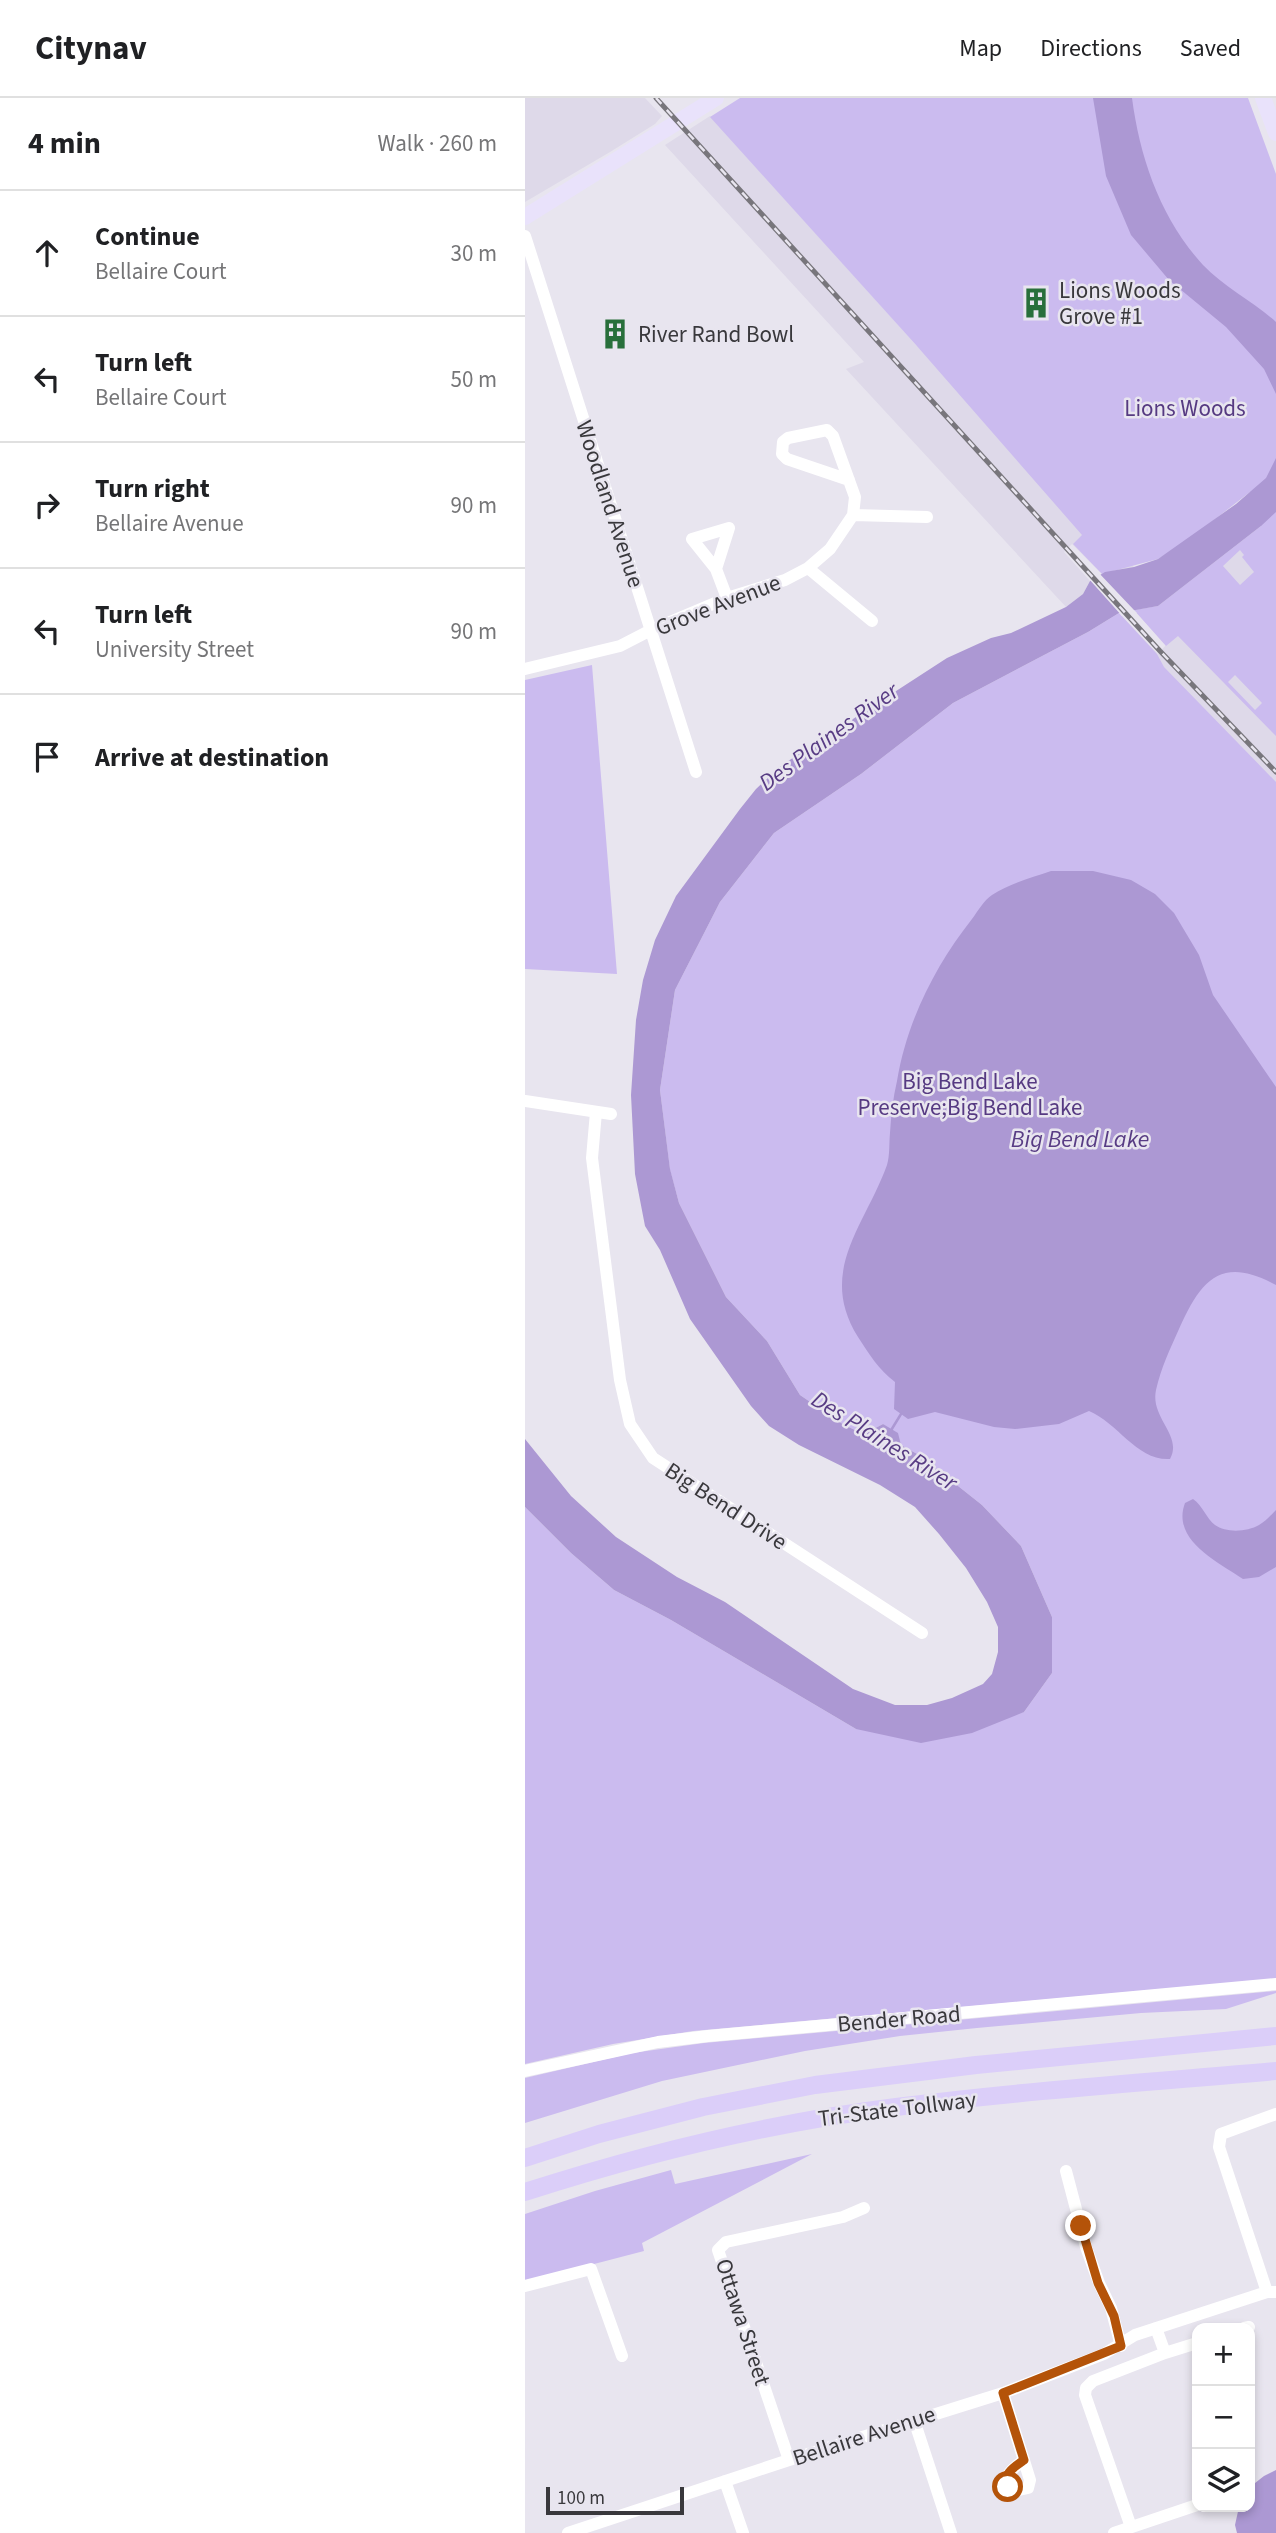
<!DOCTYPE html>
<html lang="en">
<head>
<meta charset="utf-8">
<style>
  :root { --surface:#fff; --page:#f2f2f2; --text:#202124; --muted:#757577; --line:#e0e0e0 }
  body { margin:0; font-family:"Source Sans 3",sans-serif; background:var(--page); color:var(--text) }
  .controls { position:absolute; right:21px; bottom:21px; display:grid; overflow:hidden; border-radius:14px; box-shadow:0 4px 10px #0003 }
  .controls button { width:63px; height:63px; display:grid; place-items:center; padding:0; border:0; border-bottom:2px solid var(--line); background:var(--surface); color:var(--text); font:35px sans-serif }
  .scale { position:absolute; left:21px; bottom:18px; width:138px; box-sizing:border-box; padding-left:7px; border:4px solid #39383c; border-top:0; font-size:19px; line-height:24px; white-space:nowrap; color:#39383c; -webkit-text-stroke:5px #e8e5ef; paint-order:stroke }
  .stop { position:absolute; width:21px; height:21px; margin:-16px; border:5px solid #b45309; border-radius:50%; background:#fff }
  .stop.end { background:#b45309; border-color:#fff; box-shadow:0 2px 7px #0008 }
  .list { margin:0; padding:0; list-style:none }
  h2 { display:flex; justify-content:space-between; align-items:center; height:91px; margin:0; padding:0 28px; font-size:30px }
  h2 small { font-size:23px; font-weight:400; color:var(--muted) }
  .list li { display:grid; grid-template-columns:46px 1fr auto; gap:21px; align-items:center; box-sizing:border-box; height:126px; padding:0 28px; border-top:2px solid var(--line) }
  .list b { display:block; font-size:26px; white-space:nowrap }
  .list p { margin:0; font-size:23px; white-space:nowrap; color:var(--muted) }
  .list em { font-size:23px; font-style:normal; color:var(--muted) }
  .icon { flex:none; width:38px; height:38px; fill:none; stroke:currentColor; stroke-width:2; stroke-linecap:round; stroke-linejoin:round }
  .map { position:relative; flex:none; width:751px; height:2435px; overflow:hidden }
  header { display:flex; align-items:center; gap:42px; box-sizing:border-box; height:98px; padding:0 35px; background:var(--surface); border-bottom:2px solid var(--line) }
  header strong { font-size:33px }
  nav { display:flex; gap:38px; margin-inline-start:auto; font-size:24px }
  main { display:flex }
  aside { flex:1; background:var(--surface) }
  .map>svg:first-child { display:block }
</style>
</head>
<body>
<header>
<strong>Citynav</strong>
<nav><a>Map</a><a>Directions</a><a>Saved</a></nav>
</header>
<main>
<aside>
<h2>4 min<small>Walk · 260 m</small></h2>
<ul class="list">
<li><svg class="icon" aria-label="ahead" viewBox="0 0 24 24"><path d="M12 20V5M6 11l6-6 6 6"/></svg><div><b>Continue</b><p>Bellaire Court</p></div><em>30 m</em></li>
<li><svg class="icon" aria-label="left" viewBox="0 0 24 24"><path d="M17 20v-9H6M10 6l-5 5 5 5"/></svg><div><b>Turn left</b><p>Bellaire Court</p></div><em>50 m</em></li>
<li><svg class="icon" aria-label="right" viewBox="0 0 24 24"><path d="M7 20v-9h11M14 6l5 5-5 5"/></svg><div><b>Turn right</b><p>Bellaire Avenue</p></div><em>90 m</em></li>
<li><svg class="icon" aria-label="left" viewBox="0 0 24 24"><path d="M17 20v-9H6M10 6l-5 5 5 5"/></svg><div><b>Turn left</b><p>University Street</p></div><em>90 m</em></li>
<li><svg class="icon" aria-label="arrive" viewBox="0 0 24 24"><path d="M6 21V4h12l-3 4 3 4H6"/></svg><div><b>Arrive at destination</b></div></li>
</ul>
</aside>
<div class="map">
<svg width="751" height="2435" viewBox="0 0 751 2435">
  <rect width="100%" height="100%" fill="#e8e5ef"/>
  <path fill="#ded9e9" d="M0,0H120L137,18L130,26L85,54L0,104Z
    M185,18L391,247L609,469L577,476L547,446L539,454L565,483L558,496L541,509L321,271L339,264L140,47Z
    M736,428L751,474V727L594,515L633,556L641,547L609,512L633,508Z"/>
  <path fill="#cbbbef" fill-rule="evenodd" d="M215,0H723L751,76V638L653,538L641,548L609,512L633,508L736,428L725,394L662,443L633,461L577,476L548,446L557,437L391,247L185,19ZM715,452L719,457L717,459L729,474L715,487L698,468ZM710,577L737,605L730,612L703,584Z
    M594,515L632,556L639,569L751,684V1881L168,1933L88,1946L0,1966V1409L46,1455L89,1492L146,1522L331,1631L499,1614L527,1575V1519L496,1448L457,1407L394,1357L376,1347L358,1326L339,1336L319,1327L275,1297L242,1243L201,1199L154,1105L145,1072L135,992L150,892L195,804L249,735L336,676L428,605L563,534Z
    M67,567L92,876L0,871V582Z
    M751,1893V1895L701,1911L616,1915L452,1930L375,1938L280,1953L137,1983L0,2025V1980L107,1955L179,1945Z
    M287,2056L117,2145L119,2153L0,2184V2116L70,2093L146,2072L150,2086Z"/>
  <path fill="#ac98d3" d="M568,0H607C615,61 636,121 678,167C699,189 729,204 751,224V296L739,271L701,229L644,182L606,137L581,78Z
    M751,360V414L736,428L633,508L594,515L563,534L428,605L336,676L249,735L195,804L150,892L135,992L145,1071L154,1105L201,1199L242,1243L275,1297L319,1327L339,1336L358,1326L373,1335L376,1347L394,1357L457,1407L496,1448L527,1519V1575L499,1614L447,1635L396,1645L331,1631L146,1522L89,1492L46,1455L0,1409V1341L46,1398L91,1439L152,1479L200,1504L328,1591L370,1607H402L427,1600L458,1586L467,1576L473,1554V1529L462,1504L441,1470L414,1436L390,1409L355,1387L274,1347L244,1328L226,1308L165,1221L135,1152L120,1128L110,1076L106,997L111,922L118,882L130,842L151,798L215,711L231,691L257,667L422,560L466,540L486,535L541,509L558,496L565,483L580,474L609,469L633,461L711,406L741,380Z
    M526,773H568L606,782L630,796L649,815L674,857L688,897L751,989V1187C696,1157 676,1182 654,1231C645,1251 636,1270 631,1292C625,1320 658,1337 645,1361C612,1363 593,1325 564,1313L534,1326L490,1331L469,1329L410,1314L383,1321L369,1311L370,1284C354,1272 344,1256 333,1239C292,1173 340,1128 362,1067C365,1057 364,1045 365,1035C366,1017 368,1000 372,983C382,923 410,868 447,821C453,813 459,802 467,797C485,785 506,780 526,773Z
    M668,1401C678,1408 681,1420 690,1427C701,1435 722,1434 734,1427C740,1424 746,1417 751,1412V1469L734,1479L718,1481C693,1464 646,1442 660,1405Z
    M751,2372V2435H712L710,2427L714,2409H725V2389L739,2378Z"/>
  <path fill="#e8e5ef" d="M573,474L609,512L612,515L597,518L563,480Z"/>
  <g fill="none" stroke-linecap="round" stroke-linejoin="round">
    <path stroke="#ac98d3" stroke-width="2.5" d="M365,1334L376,1316"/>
    <path stroke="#fff" stroke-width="12" d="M0,138L171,674
      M328,417L402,419
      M283,470L347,523
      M191,471L204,430L167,441L191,471L202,500
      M0,571L95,548L126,532L202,500L260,482L283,470L305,451L328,417L330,399L308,338L302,332L263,340L258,344L257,356L262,361L324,382
      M0,1003L86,1016
      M71,1014L67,1060L95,1282L105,1326L128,1360L397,1535
      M0,1973L133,1944L183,1938L751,1886
      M541,2073L561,2149L574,2185L586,2210L596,2248
      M0,2188L66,2171L97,2258
      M742,2194L694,2049L696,2036L751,2016
      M719,2230L724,2229
      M640,2255L672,2245
      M478,2295L505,2382L503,2390L489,2393C471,2383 488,2370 499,2362
      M389,2322L426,2435
      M264,2362L193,2152L201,2144L318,2119L339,2110
      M200,2383L218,2435
      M606,2429L560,2297L561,2290L568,2283L640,2255L631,2230
      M43,2435L264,2362L478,2295L579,2256L610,2237L742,2194H751
      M589,2435L672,2407"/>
    <path stroke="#e9e2fb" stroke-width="16" d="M738,0L751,35
      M0,119L191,0"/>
    <path stroke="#dbcef9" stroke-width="18" d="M0,2060L74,2036L178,2009L290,1987L451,1967L751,1938
      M0,2094C121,2055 245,2025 371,2009C497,1993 625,1984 751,1973"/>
    <g stroke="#78767c" stroke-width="5">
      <path id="rail" d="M131,0L635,553L751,674"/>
    </g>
    <use href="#rail" stroke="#e8e5ef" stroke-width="2.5" stroke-dasharray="8" stroke-linecap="butt"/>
  </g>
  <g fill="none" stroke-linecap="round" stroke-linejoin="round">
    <path stroke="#b45309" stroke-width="9" d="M483,2389C477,2376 489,2369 499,2362L478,2295L596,2248L589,2218L573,2185L556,2128"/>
  </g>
  <defs>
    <g id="building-bare" transform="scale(2.415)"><path d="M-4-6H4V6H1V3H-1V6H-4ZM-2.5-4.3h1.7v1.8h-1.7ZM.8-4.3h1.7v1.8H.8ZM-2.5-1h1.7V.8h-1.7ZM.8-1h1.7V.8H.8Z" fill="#286f3b" stroke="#e8e5ef" stroke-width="2.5" paint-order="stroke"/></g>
  </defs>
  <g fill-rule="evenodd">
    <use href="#building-bare" x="511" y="205"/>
    <use href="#building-bare" x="90" y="236"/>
  </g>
  <g text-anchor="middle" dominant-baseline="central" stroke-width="5" stroke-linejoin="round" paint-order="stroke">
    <g font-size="23" fill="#39383c" stroke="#e8e5ef" text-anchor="start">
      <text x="534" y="192">Lions Woods<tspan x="534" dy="26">Grove #1</tspan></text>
      <text x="113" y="236">River Rand Bowl</text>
    </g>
    <g font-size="23" fill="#563a82" stroke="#e8e5ef">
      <text x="660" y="310">Lions Woods</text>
      <text x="445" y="983">Big Bend Lake<tspan x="445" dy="26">Preserve;Big Bend Lake</tspan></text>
    </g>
    <g font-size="23" fill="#39383c" stroke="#e8e5ef">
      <text transform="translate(85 406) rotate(72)">Woodland Avenue</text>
      <text transform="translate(193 507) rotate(-21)">Grove Avenue</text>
      <text transform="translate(201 1408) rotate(33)">Big Bend Drive</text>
      <text transform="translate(374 1921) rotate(-5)">Bender Road</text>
      <text transform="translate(372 2011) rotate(-7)">Tri-State Tollway</text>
      <text transform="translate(218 2224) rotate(72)">Ottawa Street</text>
      <text transform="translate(339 2338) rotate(-18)">Bellaire Avenue</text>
    </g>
    <g font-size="24" font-style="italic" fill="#583c84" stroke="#e8e5ef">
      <text transform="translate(304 639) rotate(-36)">Des Plaines River</text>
      <text x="555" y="1041">Big Bend Lake</text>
      <text transform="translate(359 1343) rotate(32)">Des Plaines River</text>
    </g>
  </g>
</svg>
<div class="controls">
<button>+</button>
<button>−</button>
<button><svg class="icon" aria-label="layers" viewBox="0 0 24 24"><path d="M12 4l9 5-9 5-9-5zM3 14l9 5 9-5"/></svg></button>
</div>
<div class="scale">100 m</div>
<div class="stop" style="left:483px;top:2389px"></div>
<div class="stop end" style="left:556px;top:2128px"></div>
</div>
</main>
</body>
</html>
